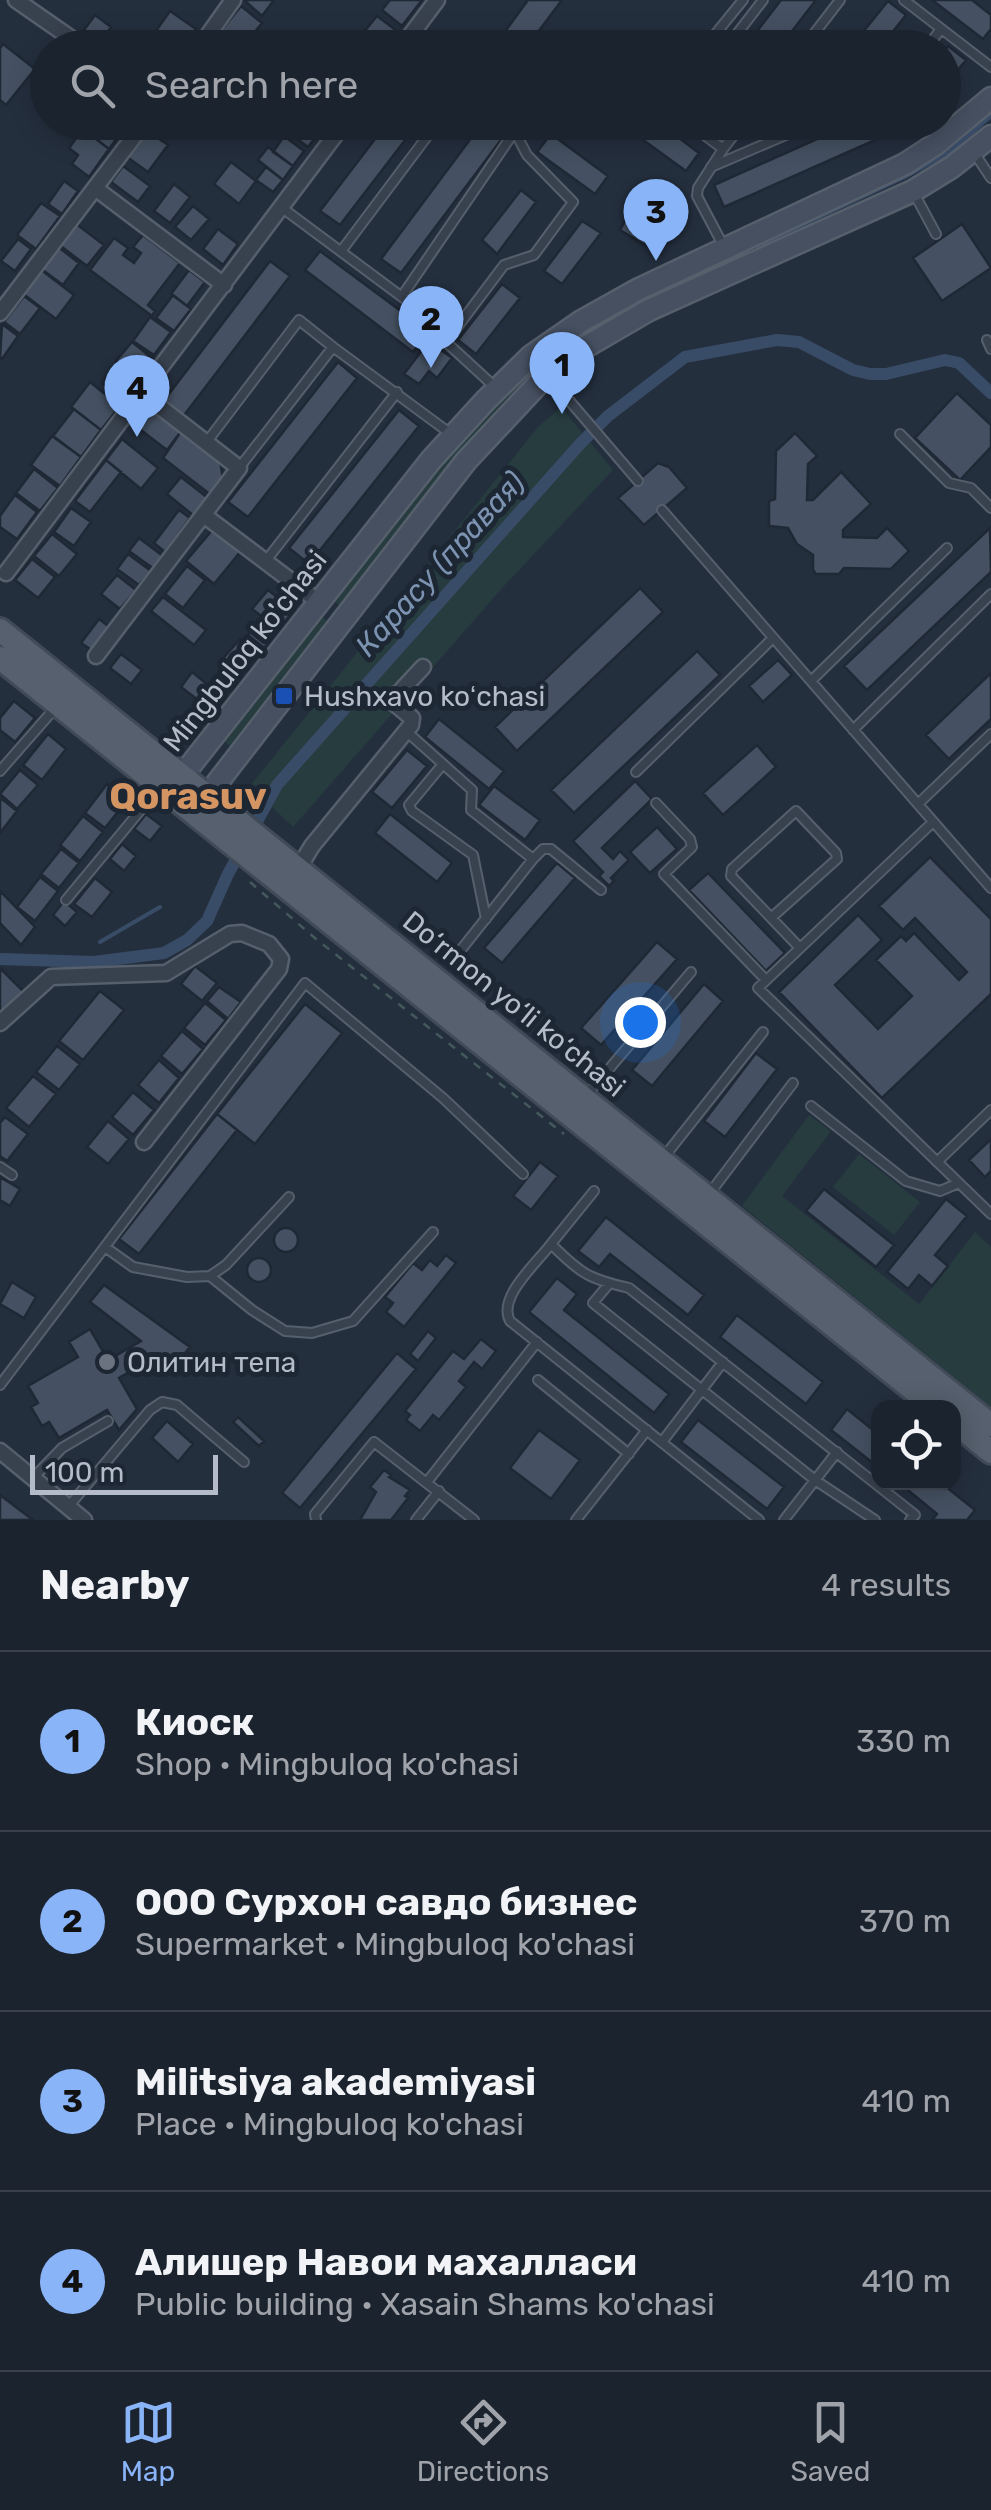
<!DOCTYPE html>
<html lang="en">
<head>
<meta charset="utf-8">
<style>
  :root { --surface:#1b232e; --page:#282f3a; --text:#f1f3f6; --muted:#a0a4aa; --line:#39404a; --accent:#8ab4f8 }
  body { margin:0; font-family:Rubik,sans-serif; background:var(--page); color:var(--text) }
  .controls { position:absolute; right:30px; bottom:30px; display:grid; overflow:hidden; border-radius:20px; box-shadow:0 5px 25px #0003 }
  .controls button { width:90px; height:90px; display:grid; place-items:center; padding:0; border:0; border-bottom:2px solid var(--line); background:var(--surface); color:var(--text); font:50px sans-serif }
  .scale { position:absolute; left:30px; bottom:25px; width:188px; box-sizing:border-box; padding-left:10px; border:5px solid #b4bcc9; border-top:0; font-size:28px; line-height:35px; white-space:nowrap; color:#b4bcc9; -webkit-text-stroke:8px #1d2633; paint-order:stroke }
  .you { position:absolute; left:640px; top:1022px; width:35px; height:35px; margin:-25px; border:8px solid #fff; border-radius:50%; background:#1a73e8; box-shadow:0 0 0 15px #1a73e833 }
  .badge { display:grid; place-items:center; width:65px; height:65px; border-radius:50%; background:var(--accent); color:#111; font-size:32px; font-weight:700 }
  .pin { position:absolute; translate:-50% -82px; filter:drop-shadow(0 2px 5px #0008) }
  .pin::after { content:''; position:absolute; top:52px; width:35px; height:30px; background:inherit; clip-path:polygon(0 0,100% 0,50% 100%) }
  .list { margin:0; padding:0; list-style:none }
  h2 { display:flex; justify-content:space-between; align-items:center; height:130px; margin:0; padding:0 40px; font-size:42px }
  h2 small { font-size:32px; font-weight:400; color:var(--muted) }
  .list li { display:grid; grid-template-columns:65px 1fr auto; gap:30px; align-items:center; box-sizing:border-box; height:180px; padding:0 40px; border-top:2px solid var(--line) }
  .list b { display:block; font-size:38px; white-space:nowrap }
  .list p { margin:0; font-size:32px; white-space:nowrap; color:var(--muted) }
  .list em { font-size:32px; font-style:normal; color:var(--muted) }
  .icon { flex:none; width:55px; height:55px; fill:none; stroke:currentColor; stroke-width:2; stroke-linecap:round; stroke-linejoin:round }
  .map { position:relative; flex:none; width:991px; height:1520px; overflow:hidden }
  .search { position:absolute; background:var(--surface); box-shadow:0 5px 25px #0003; left:30px; right:30px; top:30px; height:110px; display:flex; align-items:center; gap:25px; box-sizing:border-box; padding:0 35px; border-radius:55px; color:var(--muted); font-size:38px }
  .sheet { height:850px; background:var(--surface) }
  nav { display:flex; justify-content:space-around; align-items:center; box-sizing:border-box; height:140px; border-top:2px solid var(--line); background:var(--surface); font-size:28px; color:var(--muted) }
  nav a { display:grid; justify-items:center; gap:5px }
  nav .on { color:var(--accent) }
  .map>svg:first-child { display:block }
</style>
</head>
<body>
<div class="map">
<svg width="991" height="1520" viewBox="0 0 991 1520">
  <rect width="100%" height="100%" fill="#242f3e"/>
  <path fill="#263c3f" d="M519,380L524,385L465,448L340,606L334,601C393,524 451,449 519,380Z
    M561,407L613,470L504,586L293,827L250,786L538,427Z
    M321,616L330,623L232,748L223,740Z
    M809,1115L831,1131L782,1196L919,1304L975,1232L991,1247V1407L742,1206Z
    M859,1154L920,1202L894,1235L833,1187Z"/>
  <g fill="none" stroke-linecap="round" stroke-linejoin="round">
    <path stroke="#394c67" stroke-width="4" d="M757,246L905,177L948,153L991,116
      M100,942L160,907"/>
    <path stroke="#394c67" stroke-width="12" d="M0,959L94,962L164,953L187,940L207,921L228,874L277,785L580,444L608,416L685,357L777,340L799,342L853,370L870,374H886L945,360L959,363L991,393"/>
  </g>
  <path fill="#455162" stroke="#1f2835" stroke-width="2.5" d="M244,0H274L262,16Z
    M390,0H422L402,26L382,10Z
    M528,0H562L526,48H493Z
    M781,0H816L779,48H744Z
    M932,0H972L991,15V29L983,39Z
    M888,1L906,15L880,48H850Z
    M241,6L262,23L242,48L221,31Z
    M170,11L196,29L182,48H144Z
    M95,15L111,27L100,42L84,30Z
    M377,16L397,31L384,48H358L354,44Z
    M3,44L35,69L6,105L0,100V48Z
    M948,46L966,60L944,87V52Z
    M87,122H129L109,149L83,129Z
    M153,122H169L173,125L162,141L147,130Z
    M288,122L313,124L327,122L308,147L283,129Z
    M388,122H419L340,225L320,211Z
    M483,122H502L510,128L401,273L381,259Z
    M633,122H658L699,153L686,171L628,129Z
    M855,122H886L891,133L724,207L714,185Z
    M83,129L109,149L89,177L72,164L78,155L69,148Z
    M147,130L168,145L148,172L127,157Z
    M551,134L608,176L595,194L537,152Z
    M284,136L304,151L293,166L273,152Z
    M268,147L293,166L283,180L258,160Z
    M231,162L256,181L239,204L214,184Z
    M123,166L150,186L138,202L111,182Z
    M266,167L283,180L273,192L256,180Z
    M64,181L78,191L62,214L48,204Z
    M174,184L190,197L170,223L154,211Z
    M647,185L686,208L669,238L660,239L626,219Z
    M521,190L536,202L497,254L482,240Z
    M41,203L60,216L36,249L17,235Z
    M193,206L209,219L191,240L175,227Z
    M626,219L660,239L653,250L620,230Z
    M582,221L601,233L562,284L544,271Z
    M75,223L104,245L87,266L58,244Z
    M962,224L991,268L942,301L913,258Z
    M218,229L238,244L223,265L203,249Z
    M143,235L180,263L148,305L155,311L152,316L90,270L114,238L128,248L123,255L134,263L141,253L133,247Z
    M18,239L31,249L15,271L1,261Z
    M57,246L79,263L63,285L40,268Z
    M320,251L429,332L413,352L305,270Z
    M270,261L290,276L182,418L162,403Z
    M40,269L74,295L56,319L22,293Z
    M189,270L205,282L187,306L171,294Z
    M502,284L520,298L476,354L458,340Z
    M173,295L191,309L174,331L156,318Z
    M24,296L40,308L20,334L4,322Z
    M150,317L171,332L154,355L133,341Z
    M2,324L18,336L2,359L0,357Z
    M429,341L452,358L437,378L429,371L419,384L404,374Z
    M132,342L152,358L136,377L116,361Z
    M338,362L357,378L248,517L228,502Z
    M113,368L134,384L123,399L102,383Z
    M90,382L120,406L101,430L71,407Z
    M957,393L991,425V447L960,480L915,438Z
    M149,404L182,430L167,450L133,424Z
    M74,409L101,430L81,457L53,436Z
    M399,410L419,426L309,564L289,548Z
    M182,430L220,460L223,479L211,495L163,458Z
    M795,433L817,456L808,464L807,500H813L841,472L871,504L843,530V537L877,538L887,528L909,551L891,569L844,568L839,574H816L813,570V555L797,544L788,528L769,526V501L775,499L776,451Z
    M52,436L81,457L60,486L31,465Z
    M122,439L158,468L141,489L106,460Z
    M106,460L121,472L90,512L75,501Z
    M658,463L669,467L687,488L644,525L618,498Z
    M34,469L58,488L40,511L16,493Z
    M181,477L208,498L194,516L167,494Z
    M15,495L37,512L17,539L0,527V516Z
    M71,508L91,522L74,546L54,532Z
    M179,510L190,518L165,552L154,543Z
    M214,528L241,551L214,584L186,561Z
    M990,528L991,572L867,690L844,666Z
    M52,534L77,554L59,576L34,556Z
    M139,538L163,556L154,569L129,551Z
    M128,554L151,571L139,585L117,569Z
    M32,559L55,577L38,598L15,580Z
    M187,566L205,580L183,608L165,594Z
    M117,575L136,590L120,609L101,594Z
    M640,588L663,612L517,751L495,727Z
    M268,590L294,610L279,629L252,609Z
    M163,597L206,630L194,645L151,611Z
    M99,619L111,628L93,651L81,643Z
    M261,619L277,632L260,653L244,640Z
    M240,639L259,655L238,679L219,663Z
    M697,651L720,675L574,813L551,790Z
    M121,654L142,670L131,684L110,668Z
    M778,660L792,675L763,702L749,686Z
    M192,672L217,692L206,706L181,687Z
    M991,673V719L949,759L926,735Z
    M14,701L35,718L15,742L0,730V718Z
    M439,719L504,771L489,789L425,737Z
    M48,734L66,749L42,780L23,765Z
    M757,745L776,767L723,815L703,793Z
    M407,750L427,766L392,808L372,792Z
    M20,770L38,785L17,809L0,794Z
    M635,781L652,799L602,848L613,859L620,851L629,860L611,878L614,881L609,886L599,876L603,872L573,841Z
    M107,784L128,799L105,828L85,813Z
    M494,786L540,820L525,840L479,805Z
    M2,799L17,811L0,833V801Z
    M146,814L162,826L150,841L134,829Z
    M390,814L452,863L437,882L375,833Z
    M83,816L103,832L80,861L60,845Z
    M657,827L677,849L650,873L630,852Z
    M122,844L136,856L124,871L110,859Z
    M61,849L79,863L59,888L41,874Z
    M930,857L991,919V994L882,1098L779,992L858,915L882,940L835,985L878,1029L912,996L876,960L901,936L906,941L914,933L959,980L967,972L915,918L903,930L879,906Z
    M557,863L575,878L502,963L484,948Z
    M708,873L785,953L766,971L689,890Z
    M40,877L58,891L35,921L17,907Z
    M95,878L112,892L92,917L74,904Z
    M0,891L35,927L21,945L0,923Z
    M64,901L77,912L65,926L53,915Z
    M657,942L677,959L601,1045L581,1028Z
    M195,966L217,983L202,1001L181,984Z
    M1,969L24,992L0,1015V970Z
    M704,984L723,1001L652,1086L632,1070Z
    M219,987L241,1002L228,1019L207,1001Z
    M100,991L124,1010L83,1060L59,1041Z
    M205,1003L226,1020L205,1045L184,1028Z
    M305,1004L342,1033L255,1144L217,1114Z
    M182,1031L203,1049L182,1074L161,1056Z
    M57,1046L80,1064L59,1090L36,1072Z
    M756,1053L777,1069L725,1137L704,1121Z
    M159,1060L179,1078L159,1103L138,1085Z
    M33,1076L56,1094L29,1127L6,1108Z
    M133,1092L154,1110L133,1135L112,1117Z
    M217,1114L237,1130L139,1254L119,1239Z
    M5,1117L28,1134L7,1161L0,1156V1123Z
    M108,1121L129,1139L108,1164L87,1147Z
    M991,1139V1171L985,1177L969,1160Z
    M540,1162L558,1176L531,1210L513,1196Z
    M0,1177L20,1189L10,1206L0,1200Z
    M824,1189L894,1245L876,1267L806,1211Z
    M946,1199L967,1216L935,1255L948,1266L932,1286L919,1275L908,1289L887,1272Z
    M606,1217L704,1295L688,1315L610,1254L599,1267L578,1251Z
    M274 1240a12 12 0 1 1 24 0a12 12 0 1 1-24 0Z
    M446,1255L456,1263L404,1327L386,1312L393,1303L385,1297L413,1263L422,1270L430,1260L437,1266Z
    M247 1270a12 12 0 1 1 24 0a12 12 0 1 1-24 0Z
    M557,1278L577,1294L564,1310L669,1394L654,1413L529,1312Z
    M12,1282L36,1297L24,1318L0,1304Z
    M104,1285L190,1347L175,1365L160,1354L119,1378L137,1409L119,1430L107,1410L59,1438L49,1422L42,1426L31,1407L38,1403L28,1386L78,1357L69,1342L90,1329L108,1360L141,1341L90,1302Z
    M737,1315L823,1382L806,1404L720,1337Z
    M428,1331L436,1338L418,1361L410,1354Z
    M481,1339L496,1351L482,1369L474,1362L459,1381L466,1387L439,1420L433,1415L420,1431L406,1420L410,1415L405,1411L453,1351L464,1359Z
    M397,1353L416,1369L300,1508L282,1493Z
    M847,1409L878,1434V1467L831,1430Z
    M238,1417L264,1441L259,1446L233,1422Z
    M698,1420L784,1487L767,1509L681,1442Z
    M167,1421L193,1444L178,1462L152,1438Z
    M539,1430L580,1460L551,1499L510,1468Z
    M384,1470L391,1475L389,1477L410,1490L405,1496L408,1498L391,1520H360L376,1492L370,1487Z
    M898,1482H940L975,1510L967,1520H932L937,1514Z
    M0,1495L33,1520H0Z"/>
  <g fill="none" stroke-linecap="round" stroke-linejoin="round">
    <g stroke="#565f6c" stroke-width="12">
      <path id="lane" d="M904,0L991,67
        M412,35L428,48
        M704,48L743,0
        M726,48L763,0
        M803,48L840,0
        M927,48L940,30
        M687,122L723,149L698,188L697,196L723,245
        M723,149L744,122
        M973,151L991,178
        M711,167L816,122
        M915,195L936,234
        M281,207L437,323L446,342
        M342,250L438,122
        M402,296L521,122
        M987,340L991,349
        M550,378L638,481
        M496,388L446,342L504,265L534,255L573,202L527,155L515,132
        M900,434L949,483L971,488L991,508
        M209,439L299,320L333,347
        M239,468L333,347L451,434
        M662,510L991,888
        M265,562L397,392
        M811,681L947,548
        M853,730L991,594
        M406,731L472,790L471,810L533,859L460,951
        M443,764L409,805L412,811L473,855L486,919
        M0,771L56,707
        M636,772L773,638
        M656,803L690,839L692,847L664,874L766,980
        M918,804L991,734
        M933,822L758,988L991,1214
        M533,859L543,849H551L601,890
        M66,900L159,788
        M771,918L837,859L836,853L796,811L732,869L731,876L800,948
        M587,1095L691,972
        M811,1106L906,1181L940,1191L959,1183
        M664,1157L763,1032
        M937,1162L991,1110
        M0,1167L12,1175
        M710,1193L793,1083
        M551,1244L594,1191
        M105,1247L133,1267L187,1277L210,1276L226,1265L289,1197
        M210,1276L252,1310L285,1331L312,1333L353,1321L433,1232
        M608,1285L593,1303L815,1480L875,1520
        M538,1380L629,1454
        M0,1385L305,983L443,1098L523,1174
        M662,1442L723,1362
        M33,1478L62,1448L108,1421
        M427,1482L537,1342
        M68,1507L150,1410L162,1402L177,1405L244,1462
        M316,1520L315,1514L374,1442L474,1520
        M416,1520L439,1491
        M576,1520L647,1430
        M759,1520L510,1321C497,1297 537,1263 551,1244C581,1274 589,1279 629,1288L915,1515L910,1520
        M784,1520L837,1452"/>
    </g>
    <g stroke="#565f6c" stroke-width="19">
      <path id="street" d="M16,0L85,48
        M199,48L233,0
        M401,48L437,0
        M95,188L224,285
        M0,313L145,122
        M205,516L319,602
        M6,573L345,122
        M96,656L239,468L142,393
        M298,869L312,846L411,725L412,718L394,703L396,696L423,667
        M0,1023L51,977L166,973L230,934L242,933L269,944L281,959L279,969L144,1142
        M0,1451L84,1520"/>
    </g>
    <g stroke="#565f6c" stroke-width="25">
      <path id="secondary" d="M991,98L936,144L905,164L639,289L580,322L531,356L485,401L431,460L182,776L181,803L207,796L466,461L539,383L582,349L649,310L913,191L952,167L991,136"/>
    </g>
    <g stroke="#414a57" stroke-width="28">
      <path id="primary" d="M0,630L991,1425
        M0,658L936,1408
        M954,1422L991,1452"/>
    </g>
    <path stroke="#44595c" stroke-width="2.5" stroke-dasharray="8 8" stroke-linecap="butt" d="M250,882L316,939L564,1134"/>
    <use href="#lane" stroke="#38414e" stroke-width="8"/>
    <use href="#street" stroke="#38414e" stroke-width="14"/>
    <use href="#secondary" stroke="#465061" stroke-width="20"/>
    <use href="#primary" stroke="#56606e" stroke-width="22"/>
  </g>
  <rect fill="#1a4fb4" stroke="#1d2633" stroke-width="4" x="274" y="686" width="20" height="20" rx="5"/>
  <circle fill="#6b7280" stroke="#1d2633" stroke-width="4" cx="107" cy="1362" r="10"/>
  <g text-anchor="middle" dominant-baseline="central" stroke-width="10" stroke-linejoin="round" paint-order="stroke">
    <g font-size="28" fill="#b4bcc9" stroke="#1d2633">
      <text transform="translate(245 651) rotate(-52)">Mingbuloq ko'chasi</text>
      <text transform="translate(514 1004) rotate(39)">Do‘rmon yo‘li ko‘chasi</text>
    </g>
    <g font-size="28" fill="#b4bcc9" stroke="#1d2633" text-anchor="start">
      <text x="304" y="696">Hushxavo koʻchasi</text>
      <text x="127" y="1362">Олитин тепа</text>
    </g>
    <g font-size="30" font-style="italic" fill="#7c92b1" stroke="#1d2633">
      <text transform="translate(440 564) rotate(-48)">Карасу (правая)</text>
    </g>
    <g font-size="38" font-weight="bold" fill="#d59563" stroke="#1d2633">
      <text x="188" y="796">Qorasuv</text>
    </g>
  </g>
</svg>
<div class="controls">
<button><svg class="icon" aria-label="locate" viewBox="0 0 24 24"><circle cx="12" cy="12" r="6"/><path d="M12 2v4M12 18v4M2 12h4M18 12h4"/></svg></button>
</div>
<div class="scale">100 m</div>
<div class="you"></div>
<div class="pin badge" style="left:562px;top:414px">1</div>
<div class="pin badge" style="left:431px;top:368px">2</div>
<div class="pin badge" style="left:656px;top:261px">3</div>
<div class="pin badge" style="left:137px;top:437px">4</div>
<div class="search"><svg class="icon" aria-label="search" viewBox="0 0 24 24"><circle cx="10" cy="10" r="6"/><path d="M15 15l6 6"/></svg>Search here</div>
</div>
<section class="sheet">
<h2>Nearby<small>4 results</small></h2>
<ul class="list">
<li><span class="badge">1</span><div><b>Киоск</b><p>Shop · Mingbuloq ko'chasi</p></div><em>330 m</em></li>
<li><span class="badge">2</span><div><b>ООО Сурхон савдо бизнес</b><p>Supermarket · Mingbuloq ko'chasi</p></div><em>370 m</em></li>
<li><span class="badge">3</span><div><b>Militsiya akademiyasi</b><p>Place · Mingbuloq ko'chasi</p></div><em>410 m</em></li>
<li><span class="badge">4</span><div><b>Алишер Навои махалласи</b><p>Public building · Xasain Shams ko'chasi</p></div><em>410 m</em></li>
</ul>
</section>
<nav>
<a class="on"><svg class="icon" aria-label="map" viewBox="0 0 24 24"><path d="M3 6l6-2 6 2 6-2v14l-6 2-6-2-6 2zM9 4v14M15 6v14"/></svg>Map</a>
<a><svg class="icon" aria-label="directions" viewBox="0 0 24 24"><path d="M12 3l9 9-9 9-9-9zM9 14v-3h6M13 9l2 2-2 2"/></svg>Directions</a>
<a><svg class="icon" aria-label="saved" viewBox="0 0 24 24"><path d="M7 4h10v16l-5-4-5 4z"/></svg>Saved</a>
</nav>
</body>
</html>
